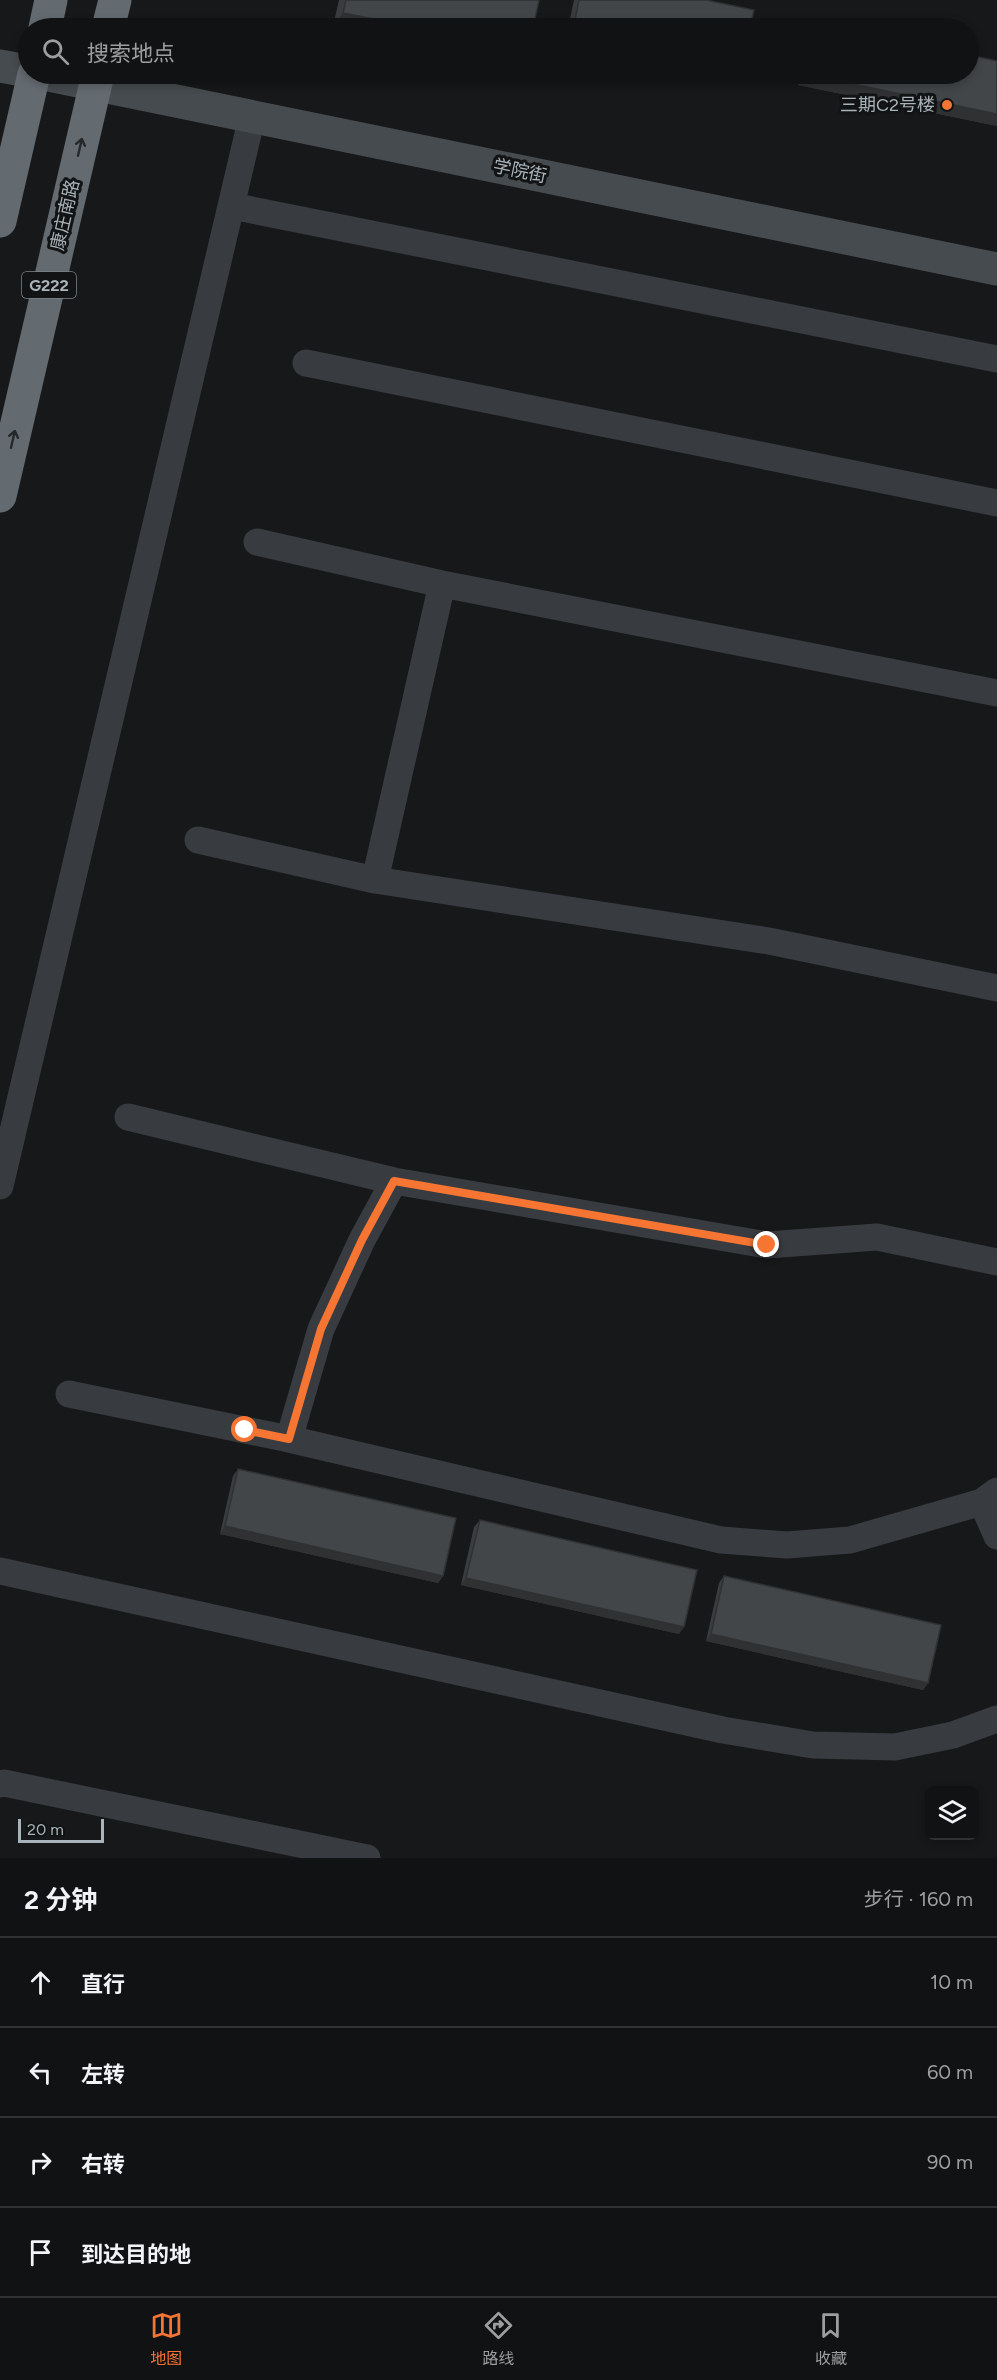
<!DOCTYPE html>
<html lang="zh">
<head>
<meta charset="utf-8">
<style>
  :root { --surface:#111213; --page:#1e2021; --text:#f1f3f6; --muted:#9c9ea0; --line:#303233; --accent:#f67533 }
  body { margin:0; font-family:Figtree,"Noto Sans SC",sans-serif; background:var(--page); color:var(--text) }
  .controls { position:absolute; right:18px; bottom:18px; display:grid; overflow:hidden; border-radius:9px; box-shadow:0 3px 9px #0003 }
  .controls button { width:54px; height:54px; display:grid; place-items:center; padding:0; border:0; border-bottom:2px solid var(--line); background:var(--surface); color:var(--text); font:30px sans-serif }
  .scale { position:absolute; left:18px; bottom:15px; width:86px; box-sizing:border-box; padding-left:6px; border:3px solid #a9b4ba; border-top:0; font-size:16px; line-height:21px; white-space:nowrap; color:#a9b4ba; -webkit-text-stroke:4px #121314; paint-order:stroke }
  .stop { position:absolute; width:18px; height:18px; margin:-14px; border:4px solid #f67533; border-radius:50%; background:#fff }
  .stop.end { background:#f67533; border-color:#fff; box-shadow:0 2px 6px #0008 }
  .list { margin:0; padding:0; list-style:none }
  h2 { display:flex; justify-content:space-between; align-items:center; height:78px; margin:0; padding:0 24px; font-size:26px }
  h2 small { font-size:20px; font-weight:400; color:var(--muted) }
  .list li { display:grid; grid-template-columns:39px 1fr auto; gap:18px; align-items:center; box-sizing:border-box; height:90px; padding:0 24px; border-top:2px solid var(--line) }
  .list b { display:block; font-size:22px; white-space:nowrap }
  .list em { font-size:20px; font-style:normal; color:var(--muted) }
  .icon { flex:none; width:33px; height:33px; fill:none; stroke:currentColor; stroke-width:2; stroke-linecap:round; stroke-linejoin:round }
  .map { position:relative; flex:none; width:997px; height:1858px; overflow:hidden }
  .search { position:absolute; background:var(--surface); box-shadow:0 3px 9px #0003; left:18px; right:18px; top:18px; height:66px; display:flex; align-items:center; gap:15px; box-sizing:border-box; padding:0 21px; border-radius:33px; color:var(--muted); font-size:22px }
  .sheet { height:438px; background:var(--surface) }
  nav { display:flex; justify-content:space-around; align-items:center; box-sizing:border-box; height:84px; border-top:2px solid var(--line); background:var(--surface); font-size:16px; color:var(--muted) }
  nav a { display:grid; justify-items:center; gap:3px }
  nav .on { color:var(--accent) }
  .map>svg:first-child { display:block }
</style>
</head>
<body>
<div class="map">
<svg width="997" height="1858" viewBox="0 0 997 1858">
  <rect width="100%" height="100%" fill="#171819"/>
  <g fill="none" stroke-linecap="round" stroke-linejoin="round">
    <path stroke="#383b3f" stroke-width="27" d="M232,206L997,359
      M306,363L997,503
      M257,542L442,584L997,693
      M198,840L375,880L769,941L997,988
      M375,880L442,584
      M128,1117L394,1181L767,1245L877,1237L997,1262
      M0,1186L252,117
      M69,1394L289,1439L721,1540L787,1545L850,1540L982,1502L997,1491
      M289,1439L321,1329L362,1240L394,1181
      M982,1502L997,1536
      M0,1571L723,1730L813,1745L895,1747L953,1735L997,1719
      M0,1784L4,1783L367,1858"/>
    <path stroke="#464b4f" stroke-width="33" d="M0,66L28,71
      M44,74L997,269"/>
    <path stroke="#646b70" stroke-width="33" d="M45,28L51,0
      M108,28L115,0
      M0,221L34,74
      M0,496L98,74"/>
  </g>
  <path fill="#3a3c3f" d="M339,0H539L533,28H344L333,26Z
    M574,0H706L750,28H568Z
    M997,61V126L798,85L800,74H969Z
    M238,1469L443,1576L438,1583L220,1534L233,1476Z
    M480,1520L679,1634L461,1585L474,1527Z
    M724,1576L928,1683L923,1690L706,1641L719,1583Z"/>
  <path fill="#2f3133" d="M343,13L419,28H344L333,26Z
    M574,25L591,28H572Z
    M805,74L997,114V126L798,85Z
    M225,1526L443,1576L438,1583L220,1534Z
    M466,1578L684,1627L679,1634L461,1585Z
    M711,1634L928,1683L923,1690L706,1641Z"/>
  <path fill="#434649" stroke="#2f3133" stroke-width="1.5" d="M346,0H539L533,28H419L343,13Z
    M579,0H706L754,10L750,28H591L574,25Z
    M816,23L842,28H815Z
    M969,55L997,61V114L805,74H969Z
    M238,1469L456,1518L443,1576L225,1526Z
    M480,1520L697,1570L684,1627L466,1578Z
    M724,1576L941,1625L928,1683L711,1634Z"/>
  <defs><path id="oneway-shaft" d="M-6 0H5M1.5-3L5.5 0L1.5 3" fill="none" stroke-width="1.6" stroke-linecap="round" stroke-linejoin="round" transform="scale(1.5)"/></defs>
  <g stroke="#26292b">
    <use href="#oneway-shaft" transform="translate(80 147) rotate(-77)"/>
    <use href="#oneway-shaft" transform="translate(13 439) rotate(-77)"/>
  </g>
  <g fill="none" stroke-linecap="round" stroke-linejoin="round">
    <path stroke="#f67533" stroke-width="8" d="M245,1430L289,1439L321,1329L362,1240L394,1181L767,1245"/>
  </g>
  <circle fill="#f67533" stroke="#121314" stroke-width="2" cx="947" cy="105" r="6"/>
  <g text-anchor="middle" dominant-baseline="central" stroke-width="6" stroke-linejoin="round" paint-order="stroke">
    <rect fill="#121314" stroke="#7c8488" stroke-width="1.5" x="22" y="272" width="54" height="26" rx="4.5"/>
    <g font-size="16" font-weight="bold" fill="#a9b4ba">
      <text x="49" y="285">G222</text>
    </g>
    <g font-size="18" fill="#a9b4ba" stroke="#121314" text-anchor="end">
      <text x="935" y="105">三期C2号楼</text>
    </g>
    <g font-size="18" fill="#a9b4ba" stroke="#121314">
      <text transform="translate(520 171) rotate(12)">学院街</text>
      <text transform="translate(65 215) rotate(-77)">康庄南路</text>
    </g>
  </g>
</svg>
<div class="controls">
<button><svg class="icon" aria-label="layers" viewBox="0 0 24 24"><path d="M12 4l9 5-9 5-9-5zM3 14l9 5 9-5"/></svg></button>
</div>
<div class="scale">20 m</div>
<div class="stop" style="left:245px;top:1430px"></div>
<div class="stop end" style="left:767px;top:1245px"></div>
<div class="search"><svg class="icon" aria-label="search" viewBox="0 0 24 24"><circle cx="10" cy="10" r="6"/><path d="M15 15l6 6"/></svg>搜索地点</div>
</div>
<section class="sheet">
<h2>2 分钟<small>步行 · 160 m</small></h2>
<ul class="list">
<li><svg class="icon" aria-label="ahead" viewBox="0 0 24 24"><path d="M12 20V5M6 11l6-6 6 6"/></svg><div><b>直行</b></div><em>10 m</em></li>
<li><svg class="icon" aria-label="left" viewBox="0 0 24 24"><path d="M17 20v-9H6M10 6l-5 5 5 5"/></svg><div><b>左转</b></div><em>60 m</em></li>
<li><svg class="icon" aria-label="right" viewBox="0 0 24 24"><path d="M7 20v-9h11M14 6l5 5-5 5"/></svg><div><b>右转</b></div><em>90 m</em></li>
<li><svg class="icon" aria-label="arrive" viewBox="0 0 24 24"><path d="M6 21V4h12l-3 4 3 4H6"/></svg><div><b>到达目的地</b></div></li>
</ul>
</section>
<nav>
<a class="on"><svg class="icon" aria-label="map" viewBox="0 0 24 24"><path d="M3 6l6-2 6 2 6-2v14l-6 2-6-2-6 2zM9 4v14M15 6v14"/></svg>地图</a>
<a><svg class="icon" aria-label="directions" viewBox="0 0 24 24"><path d="M12 3l9 9-9 9-9-9zM9 14v-3h6M13 9l2 2-2 2"/></svg>路线</a>
<a><svg class="icon" aria-label="saved" viewBox="0 0 24 24"><path d="M7 4h10v16l-5-4-5 4z"/></svg>收藏</a>
</nav>
</body>
</html>
